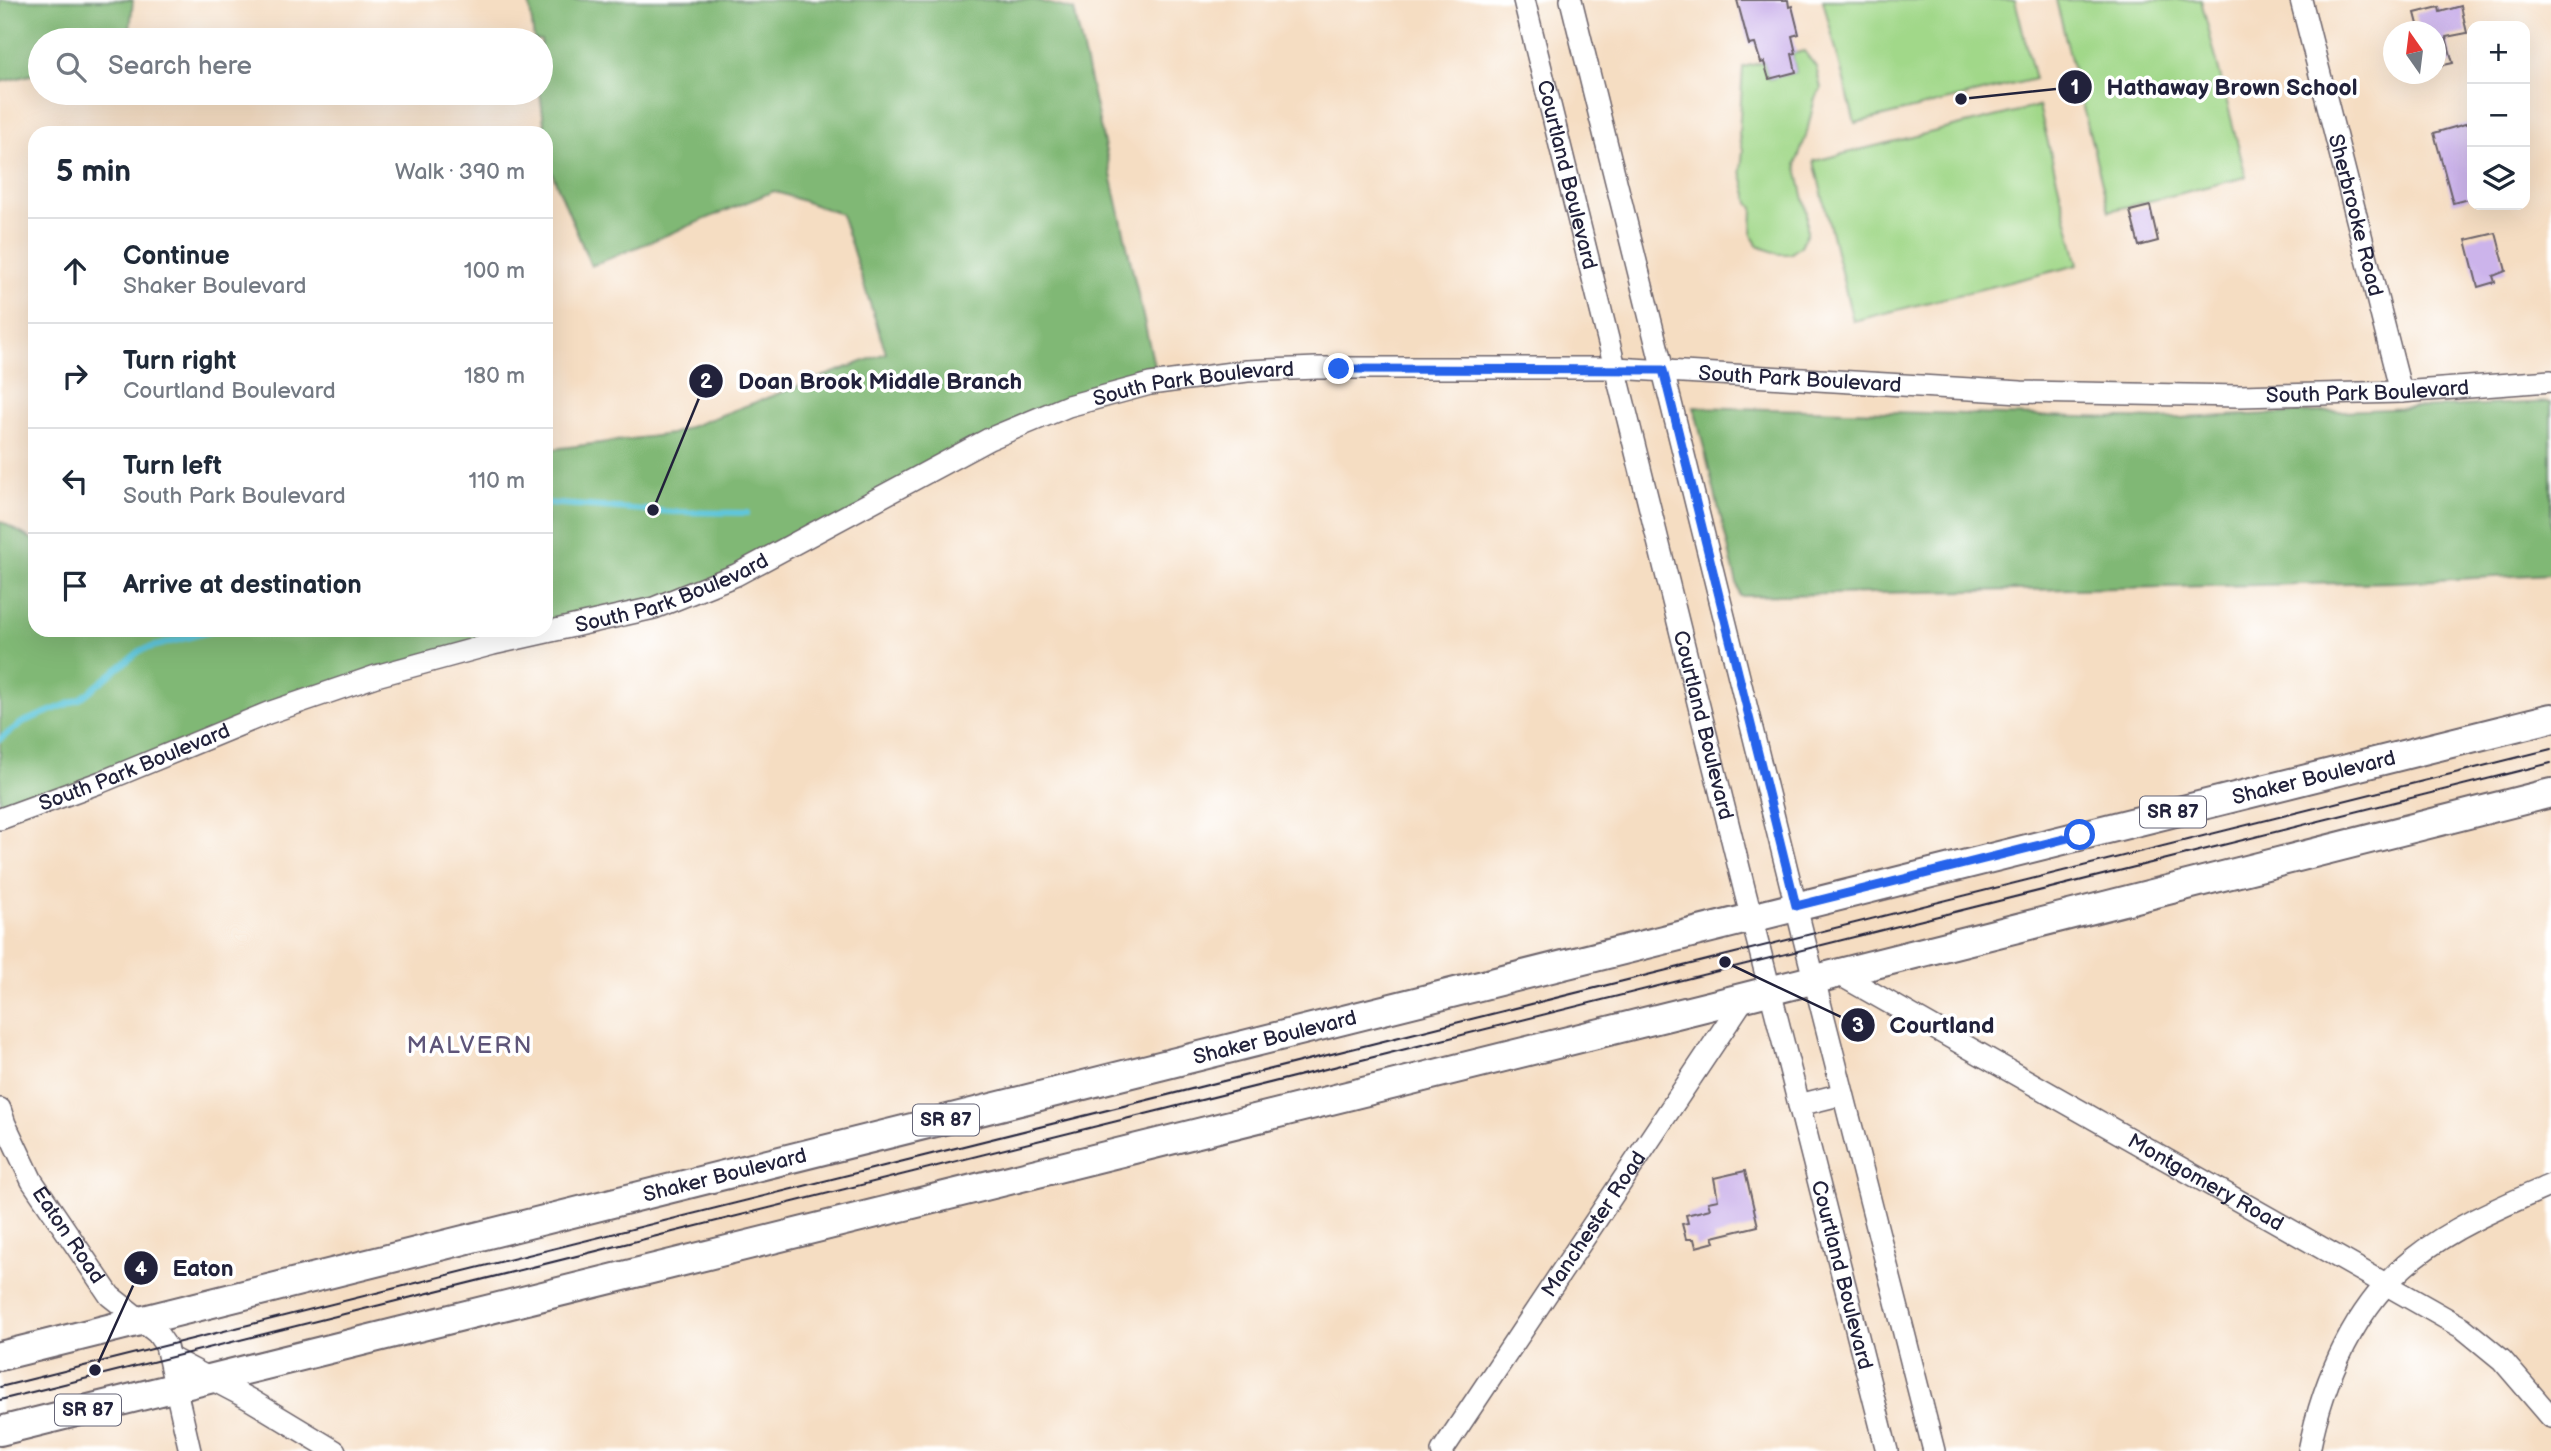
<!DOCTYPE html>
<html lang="en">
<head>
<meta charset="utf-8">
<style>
  :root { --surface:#fff; --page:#f2f2f3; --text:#1f2937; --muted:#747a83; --line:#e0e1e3 }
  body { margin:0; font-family:"Balsamiq Sans",sans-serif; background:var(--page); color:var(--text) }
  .controls { position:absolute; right:21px; top:21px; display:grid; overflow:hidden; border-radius:14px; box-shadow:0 7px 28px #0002 }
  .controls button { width:63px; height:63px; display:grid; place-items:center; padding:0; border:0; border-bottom:2px solid var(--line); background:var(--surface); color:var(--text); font:35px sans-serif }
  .compass { position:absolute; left:2383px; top:21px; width:63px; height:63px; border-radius:50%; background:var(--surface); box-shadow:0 7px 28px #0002; rotate:346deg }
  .stop { position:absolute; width:21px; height:21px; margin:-16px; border:5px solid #2563eb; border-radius:50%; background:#fff }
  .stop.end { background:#2563eb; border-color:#fff; box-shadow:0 2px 7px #0008 }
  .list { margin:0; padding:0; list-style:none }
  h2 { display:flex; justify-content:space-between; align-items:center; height:91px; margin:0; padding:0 28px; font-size:30px }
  h2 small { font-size:23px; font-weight:400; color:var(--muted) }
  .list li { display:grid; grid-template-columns:46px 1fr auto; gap:21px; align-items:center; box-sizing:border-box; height:105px; padding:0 28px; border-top:2px solid var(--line) }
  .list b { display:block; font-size:26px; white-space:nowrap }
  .list p { margin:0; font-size:23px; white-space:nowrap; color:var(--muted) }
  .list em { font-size:23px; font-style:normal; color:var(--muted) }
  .icon { flex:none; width:38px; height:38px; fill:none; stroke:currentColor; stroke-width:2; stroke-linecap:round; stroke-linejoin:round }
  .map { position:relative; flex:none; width:2551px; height:1451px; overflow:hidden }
  .search { position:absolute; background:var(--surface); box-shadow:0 7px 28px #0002; left:28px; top:28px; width:525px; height:77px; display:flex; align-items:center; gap:18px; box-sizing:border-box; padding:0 24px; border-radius:38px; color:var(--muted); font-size:26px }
  .panel { position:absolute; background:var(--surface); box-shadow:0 7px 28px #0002; left:28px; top:126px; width:525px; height:511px; border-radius:21px }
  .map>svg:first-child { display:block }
</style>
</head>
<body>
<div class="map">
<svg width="2551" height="1451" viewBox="0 0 2551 1451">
  <rect width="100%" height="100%" fill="#fff"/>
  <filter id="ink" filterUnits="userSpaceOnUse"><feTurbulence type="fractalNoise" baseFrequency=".0143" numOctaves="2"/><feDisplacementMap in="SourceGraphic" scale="14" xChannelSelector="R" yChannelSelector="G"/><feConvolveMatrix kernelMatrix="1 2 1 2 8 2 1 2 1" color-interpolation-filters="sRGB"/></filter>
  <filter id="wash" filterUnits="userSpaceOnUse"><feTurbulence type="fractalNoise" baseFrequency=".00686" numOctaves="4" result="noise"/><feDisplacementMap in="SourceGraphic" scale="28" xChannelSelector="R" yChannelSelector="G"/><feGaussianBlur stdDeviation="1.57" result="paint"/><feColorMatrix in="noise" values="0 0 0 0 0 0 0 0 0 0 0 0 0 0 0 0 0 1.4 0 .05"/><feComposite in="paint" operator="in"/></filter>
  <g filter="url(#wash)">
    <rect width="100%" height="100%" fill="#f5ddc2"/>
    <path fill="#a1d889" stroke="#627d62" stroke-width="2" d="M1823,0H2015L2035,79L1855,123Z
      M2056,0H2201L2246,177L2109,211Z
      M1804,51L1816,67L1821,88L1815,98L1806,136L1796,164L1807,213V233L1801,246L1790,254H1778L1757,245L1752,235L1753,208L1749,203L1741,171L1743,150L1739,134L1743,67L1764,62L1769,79L1796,72L1792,54Z
      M2039,106L2078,265L1853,321L1814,161Z"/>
    <path fill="#80b875" stroke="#516d58" stroke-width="2" d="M0,0H133L129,40H40V73L0,82Z
      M529,0H1035L1074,10L1158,383L1068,406L989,439L736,575L655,608L493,644L376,676L268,713L0,819V521L35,541V630H546V450L671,434L886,353L841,214L774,191L591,266L550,168L540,93L541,40H534Z
      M2551,402V574L2398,582L1740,596L1694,407L2158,419Z"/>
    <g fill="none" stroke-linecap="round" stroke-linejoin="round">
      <path stroke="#5ec6db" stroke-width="6" d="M546,503L674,512L747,513
        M0,739L23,722L80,699L141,650L216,630"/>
    </g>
    <g id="blocks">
      <path fill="#ccb4eb" d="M1737,0H1788L1789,7L1792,6L1799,34L1792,36L1796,53L1792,54L1796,72L1769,79L1764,62L1761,63L1755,44L1749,45Z
        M2461,6L2467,33L2446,37L2453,63L2435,67V32H2420L2415,13L2439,7L2440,12Z
        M2472,122V198L2453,203L2434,133Z
        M2150,206L2158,241L2139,246L2130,211Z
        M2496,233L2506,271L2493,276L2495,282L2478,287L2466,240Z
        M1745,1171L1758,1226L1713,1237L1715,1242L1696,1247L1694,1239H1686L1682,1224L1688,1223L1686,1215L1710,1209L1708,1202L1718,1200L1714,1178Z"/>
    </g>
  </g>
  <g filter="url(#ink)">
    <use href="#blocks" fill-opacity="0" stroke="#6c636a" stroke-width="2"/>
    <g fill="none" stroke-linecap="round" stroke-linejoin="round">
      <g stroke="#6c636a" stroke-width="24">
        <g id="minor">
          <path id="s1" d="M1524,0L1746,896L1887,1451"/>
          <path d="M1571,0L1814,979L1934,1451"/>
          <path id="s2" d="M2301,0L2401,392"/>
          <path id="s3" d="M0,819L101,782L268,713L376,676L493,644L654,608L736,575L989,439L1068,406L1150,384L1247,371L1317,368H1616L2021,392L2240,396L2401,392L2551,381"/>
          <path id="s4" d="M1837,973L2463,1328L2502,1360L2551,1417"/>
          <path d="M1799,1105L1843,1094"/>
          <path id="s5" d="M0,1109L5,1124L32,1181L110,1296L157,1333L166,1346L190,1451"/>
          <path d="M169,1357L249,1399L335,1451"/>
          <path id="s6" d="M1442,1451L1745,997"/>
          <path d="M2309,1451C2323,1379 2356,1304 2414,1258C2454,1226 2505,1205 2551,1185"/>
        </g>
      </g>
      <g stroke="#6c636a" stroke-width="32">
        <g id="major">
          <path id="s7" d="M0,1356L2551,718"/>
          <path d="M0,1431L1745,997L2551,793"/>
        </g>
      </g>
      <use href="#minor" stroke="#fff" stroke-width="21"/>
      <use href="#major" stroke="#fff" stroke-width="28"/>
      <path stroke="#22223b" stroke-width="2" d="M0,1387L2551,749
        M0,1400L2551,763"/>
    </g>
  </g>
  <g fill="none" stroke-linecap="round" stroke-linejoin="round" filter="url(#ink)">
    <path stroke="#2563eb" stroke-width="9" d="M1339,369L1663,370L1796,906L2080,835"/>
  </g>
  <g text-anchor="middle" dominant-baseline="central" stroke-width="7" stroke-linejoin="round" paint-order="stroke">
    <g fill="#fff" stroke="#646476" stroke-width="2">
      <rect x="2140" y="796.5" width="66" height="31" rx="5"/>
      <rect x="913" y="1104.5" width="66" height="31" rx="5"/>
      <rect x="55" y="1394.5" width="66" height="31" rx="5"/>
    </g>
    <g font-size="19" font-weight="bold" fill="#22223b">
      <text x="2173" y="812">SR 87</text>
      <text x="946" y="1120">SR 87</text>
      <text x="88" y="1410">SR 87</text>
    </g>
    <g font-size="21" fill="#22223b" stroke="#fff">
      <text stroke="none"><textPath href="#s1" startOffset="180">Courtland Boulevard</textPath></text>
      <text stroke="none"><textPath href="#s2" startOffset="222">Sherbrooke Road</textPath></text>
      <text stroke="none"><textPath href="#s3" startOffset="1886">South Park Boulevard</textPath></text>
      <text stroke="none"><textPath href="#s3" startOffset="1278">South Park Boulevard</textPath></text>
      <text stroke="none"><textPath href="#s3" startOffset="2454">South Park Boulevard</textPath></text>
      <text stroke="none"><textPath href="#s3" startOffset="710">South Park Boulevard</textPath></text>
      <text stroke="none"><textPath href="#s1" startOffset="747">Courtland Boulevard</textPath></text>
      <text stroke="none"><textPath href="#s3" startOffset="144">South Park Boulevard</textPath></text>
      <text stroke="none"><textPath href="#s7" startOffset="2385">Shaker Boulevard</textPath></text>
      <text stroke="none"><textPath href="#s7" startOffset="1314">Shaker Boulevard</textPath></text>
      <text stroke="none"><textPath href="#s7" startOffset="747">Shaker Boulevard</textPath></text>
      <text stroke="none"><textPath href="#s4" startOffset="424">Montgomery Road</textPath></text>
      <text stroke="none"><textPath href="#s6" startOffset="273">Manchester Road</textPath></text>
      <text stroke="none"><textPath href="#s5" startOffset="144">Eaton Road</textPath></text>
      <text stroke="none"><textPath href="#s1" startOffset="1314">Courtland Boulevard</textPath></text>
    </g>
    <g font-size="24" letter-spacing="2" fill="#5e5579" stroke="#fff">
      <text x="470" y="1045">MALVERN</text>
    </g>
  </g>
  <path fill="none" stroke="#22223b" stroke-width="2.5" d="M1961 99L2075 87M653 510L706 381M1725 962L1858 1025M95 1370L141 1268"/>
  <g fill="#22223b" stroke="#fff" stroke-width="2.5">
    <circle cx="1961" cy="99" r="7"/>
    <circle cx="653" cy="510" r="7"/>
    <circle cx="1725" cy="962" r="7"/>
    <circle cx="95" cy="1370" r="7"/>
    <circle cx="2075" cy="87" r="18"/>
    <circle cx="706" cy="381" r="18"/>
    <circle cx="1858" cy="1025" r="18"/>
    <circle cx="141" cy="1268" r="18"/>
  </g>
  <g font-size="21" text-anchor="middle" font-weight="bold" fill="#fff">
    <text x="2075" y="94">1</text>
    <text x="706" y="388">2</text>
    <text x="1858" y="1032">3</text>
    <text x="141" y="1276">4</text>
  </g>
  <g font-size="23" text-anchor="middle" font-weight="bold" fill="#22223b" stroke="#fff" stroke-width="7" stroke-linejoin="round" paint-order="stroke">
    <text x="2232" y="95">Hathaway Brown School</text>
    <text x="880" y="389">Doan Brook Middle Branch</text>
    <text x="1942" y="1033">Courtland</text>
    <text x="203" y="1276">Eaton</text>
  </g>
</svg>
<div class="controls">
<button>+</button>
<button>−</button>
<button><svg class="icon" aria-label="layers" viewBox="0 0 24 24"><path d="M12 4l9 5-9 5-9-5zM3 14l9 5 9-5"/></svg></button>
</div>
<svg class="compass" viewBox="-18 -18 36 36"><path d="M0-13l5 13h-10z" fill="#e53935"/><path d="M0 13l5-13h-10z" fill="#747a83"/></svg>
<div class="stop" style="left:2080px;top:835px"></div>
<div class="stop end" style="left:1339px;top:369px"></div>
<div class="search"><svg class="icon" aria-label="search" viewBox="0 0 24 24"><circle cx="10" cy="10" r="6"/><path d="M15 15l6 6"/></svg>Search here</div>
<section class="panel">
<h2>5 min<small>Walk · 390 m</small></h2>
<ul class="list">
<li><svg class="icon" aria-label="ahead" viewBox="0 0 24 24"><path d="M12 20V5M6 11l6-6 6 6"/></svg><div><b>Continue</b><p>Shaker Boulevard</p></div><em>100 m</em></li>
<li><svg class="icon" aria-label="right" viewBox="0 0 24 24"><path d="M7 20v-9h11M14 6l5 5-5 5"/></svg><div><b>Turn right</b><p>Courtland Boulevard</p></div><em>180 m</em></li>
<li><svg class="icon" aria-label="left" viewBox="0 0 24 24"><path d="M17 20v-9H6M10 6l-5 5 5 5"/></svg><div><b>Turn left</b><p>South Park Boulevard</p></div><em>110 m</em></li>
<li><svg class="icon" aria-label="arrive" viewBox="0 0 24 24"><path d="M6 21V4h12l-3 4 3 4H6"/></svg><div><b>Arrive at destination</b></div></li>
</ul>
</section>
</div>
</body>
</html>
